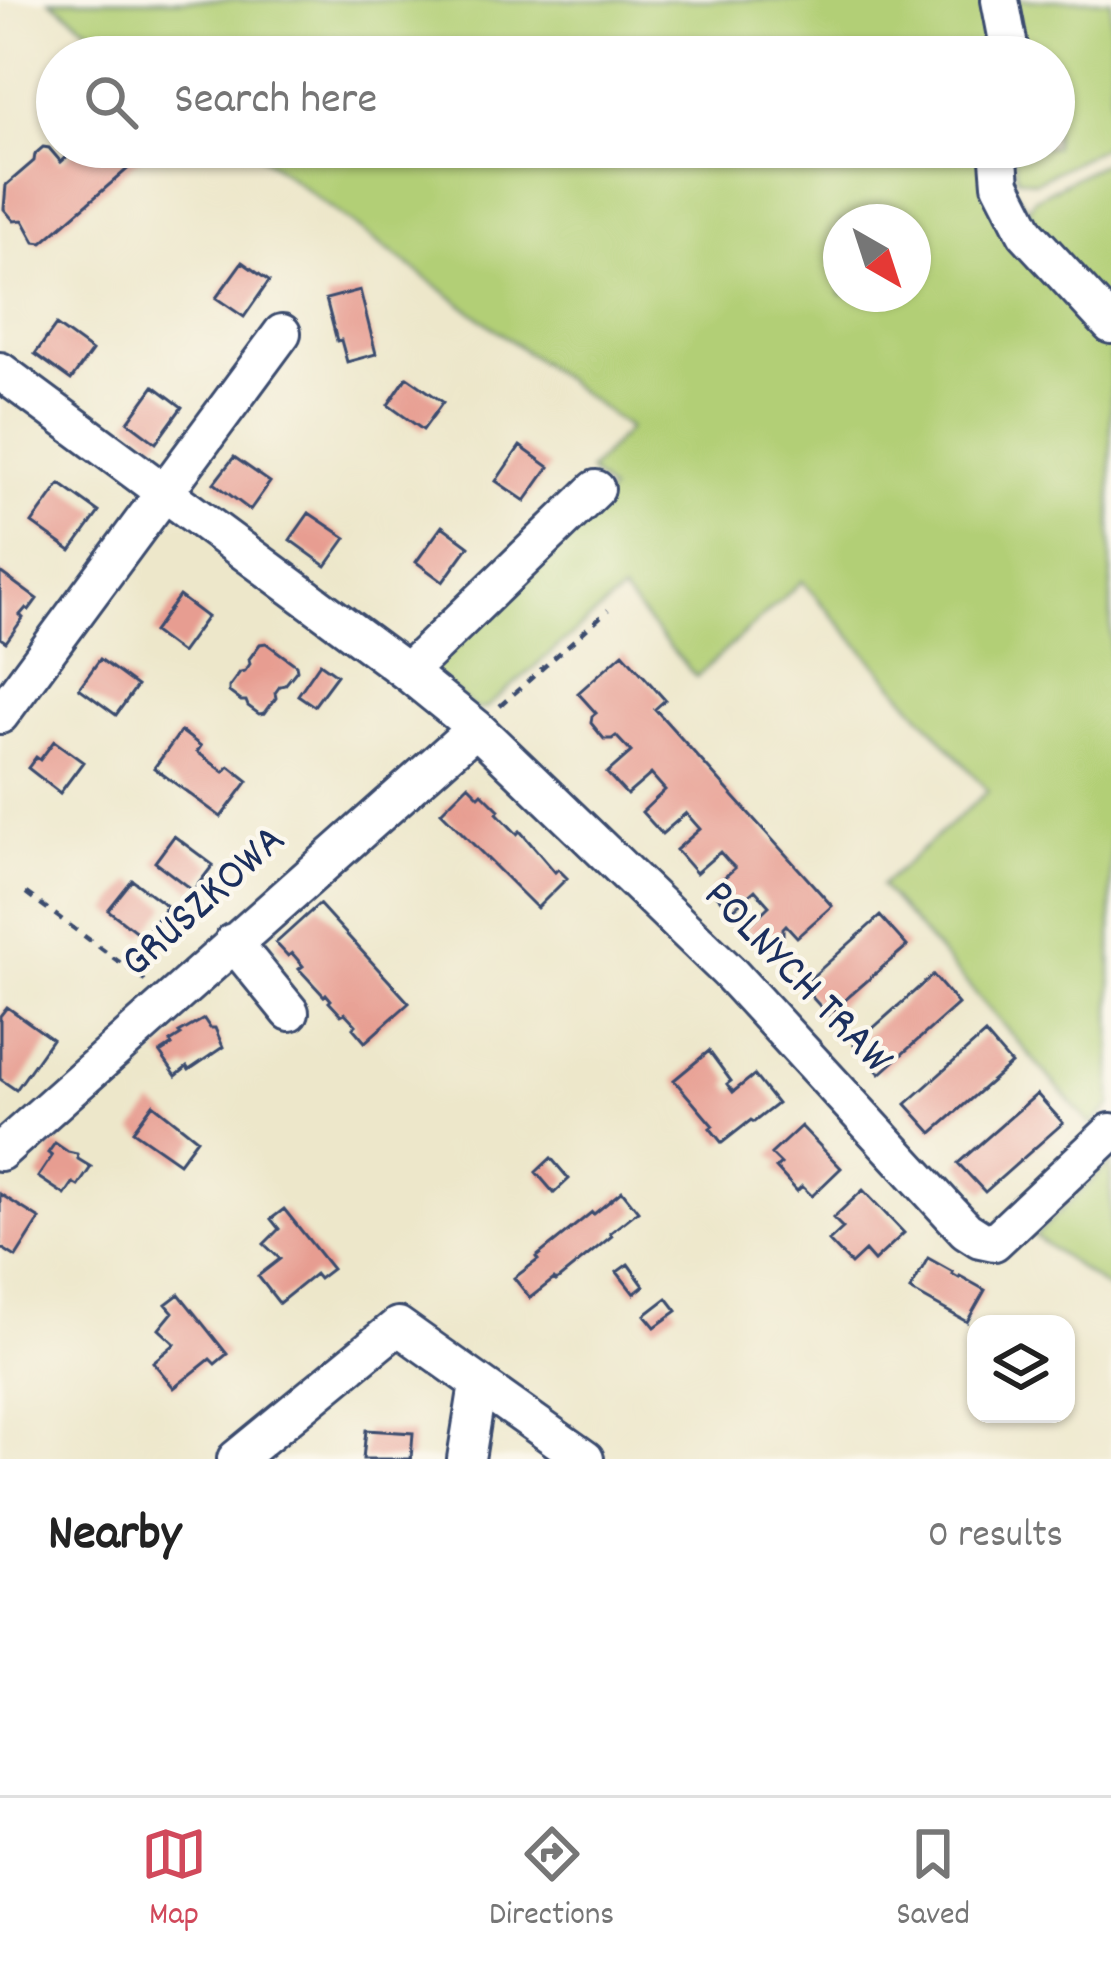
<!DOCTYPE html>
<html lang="en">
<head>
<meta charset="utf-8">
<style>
  :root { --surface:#fff; --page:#f6f6f6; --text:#222; --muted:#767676; --line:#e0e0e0; --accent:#d1495b }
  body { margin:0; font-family:Dekko,sans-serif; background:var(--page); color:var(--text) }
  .controls { position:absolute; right:36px; bottom:36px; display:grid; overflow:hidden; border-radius:24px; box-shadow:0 3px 9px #0004 }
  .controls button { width:108px; height:108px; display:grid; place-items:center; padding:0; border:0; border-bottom:3px solid var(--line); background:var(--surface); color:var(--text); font:60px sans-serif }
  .compass { position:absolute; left:823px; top:204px; width:108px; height:108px; border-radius:50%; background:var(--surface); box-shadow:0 3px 9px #0004; rotate:141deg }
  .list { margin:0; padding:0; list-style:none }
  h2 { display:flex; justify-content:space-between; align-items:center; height:156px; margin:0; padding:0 48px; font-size:51px }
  h2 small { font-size:39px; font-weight:400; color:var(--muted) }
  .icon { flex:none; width:66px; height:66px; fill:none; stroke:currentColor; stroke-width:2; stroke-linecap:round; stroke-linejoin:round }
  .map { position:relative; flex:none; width:1111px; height:1459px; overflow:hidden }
  .search { position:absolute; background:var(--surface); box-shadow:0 3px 9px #0004; left:36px; right:36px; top:36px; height:132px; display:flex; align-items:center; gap:30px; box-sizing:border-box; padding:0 42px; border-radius:66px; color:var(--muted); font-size:45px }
  .sheet { height:336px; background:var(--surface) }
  nav { display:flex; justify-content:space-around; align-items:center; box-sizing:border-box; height:168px; border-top:3px solid var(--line); background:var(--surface); font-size:33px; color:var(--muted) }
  nav a { display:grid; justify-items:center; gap:6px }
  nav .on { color:var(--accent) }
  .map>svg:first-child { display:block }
</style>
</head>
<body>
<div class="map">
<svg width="1111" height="1459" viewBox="0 0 1111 1459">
  <rect width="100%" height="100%" fill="#fbf7ec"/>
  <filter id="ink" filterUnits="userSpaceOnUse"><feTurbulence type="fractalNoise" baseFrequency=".00833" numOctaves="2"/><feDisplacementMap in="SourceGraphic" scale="24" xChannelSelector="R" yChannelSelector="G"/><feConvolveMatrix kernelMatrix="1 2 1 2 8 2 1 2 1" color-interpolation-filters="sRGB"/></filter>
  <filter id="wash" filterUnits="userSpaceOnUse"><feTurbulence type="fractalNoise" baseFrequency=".004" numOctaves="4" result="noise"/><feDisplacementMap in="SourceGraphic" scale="48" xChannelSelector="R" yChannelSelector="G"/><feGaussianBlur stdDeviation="2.7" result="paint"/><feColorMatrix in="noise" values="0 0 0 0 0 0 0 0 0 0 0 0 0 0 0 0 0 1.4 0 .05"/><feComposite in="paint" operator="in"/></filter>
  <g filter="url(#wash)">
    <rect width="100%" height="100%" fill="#ede7ca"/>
    <path fill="#b2cf76" stroke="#667f6a" stroke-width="3" fill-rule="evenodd" d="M50,0H989L999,57H127Z
      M1014,0H1111V143L1035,182L1017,178L1011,147H1054V57H1022Z
      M249,147H987L1111,339V1106L1091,1125L881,886L988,791L802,581L696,677L622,592L485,709H475L432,674L433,661L610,492L589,471L629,428ZM841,222H913V294H841Z
      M1111,159V319L1027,211L1034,199Z
      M1111,1162V1291L1035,1236Z"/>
    <g id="blocks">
      <path fill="#e79d91" d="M43,147L49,148L61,162L78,147H153L42,243L35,242L23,220L14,221L4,209L6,185L34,161L35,154Z
        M242,262L269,281L244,317L216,298Z
        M360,290L376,354L347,362L341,340L337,341L326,299Z
        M56,325L92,351L71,380L35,354Z
        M407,377L443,402L423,430L388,405Z
        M154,386L182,407L156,443L128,422Z
        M520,446L549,467L525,501L496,481Z
        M234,457L270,482L250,510L214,483Z
        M60,484L99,512L71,551L32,523Z
        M309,513L346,538L326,566L290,540Z
        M442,526L469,546L443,582L416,562Z
        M0,572L37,599L29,610L26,608L20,615L23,618L6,642L0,638Z
        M179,596L207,617L181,653L153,632Z
        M266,643L296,665L297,670L285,685L280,686L275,693L276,698L265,713L259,714L248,706L246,701H241L229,692V687L240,672L245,671L250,664L249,659L260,644Z
        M623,653L665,700L655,709L832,906L797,937L786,925L783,928V935L766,950L746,928L769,906L755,890L731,911L711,889L735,868L727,860L720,852L696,873L676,850L700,829L686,813L662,834L642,812L665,790L651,774L627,795L607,773L631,752L616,736L612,739H604L591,723L592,716L596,713L578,693Z
        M100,659L137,686L116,715L79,688Z
        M320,663L337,675L314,706L298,695Z
        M181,731L201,746L197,752L224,772L229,766L248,781L221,817L154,768Z
        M54,741L83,762L60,793L28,768L36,757L40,760Z
        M468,785L479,796L482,793L499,810L497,813L517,834L520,831L555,872L558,869L567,878L537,908L441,812Z
        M174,836L213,865L193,891L155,862Z
        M132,880L167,906L143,937L108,910Z
        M319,904L409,1003L365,1042L353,1028L356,1025L345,1013L341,1015L329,1002L331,1000L326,994L324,996L299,969L303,966L292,953L288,956L276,943Z
        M880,916L907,946L828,1015L802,986Z
        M933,975L958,1004L880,1074L854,1045Z
        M7,1007L52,1039L16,1090L0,1079V1016Z
        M204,1019L210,1028H215L223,1047L189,1070L187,1067L176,1076L160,1053L172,1045L170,1042L181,1035L179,1033Z
        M985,1034L1011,1064L932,1133L906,1104Z
        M709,1051L731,1081L727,1084L733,1092L754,1075L777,1104L754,1122L751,1120L722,1143L710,1128L713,1126L674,1080Z
        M1037,1094L1063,1123L985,1192L958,1163Z
        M153,1104L197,1139L179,1163L133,1131Z
        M801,1126L841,1168L812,1196L802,1186L797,1191L776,1168L781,1164L771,1154Z
        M55,1143L68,1152L77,1154L78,1159L91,1167L78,1186L73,1183L65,1195L38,1177L52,1156L48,1153Z
        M551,1158L569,1179L554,1193L536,1172Z
        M863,1190L904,1233L874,1261L865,1251L851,1264L829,1241L843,1228L833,1218Z
        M622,1191L638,1211L610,1233L612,1236L556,1281L554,1279L530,1298L514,1278L538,1260L536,1257L592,1212L594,1214Z
        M0,1194L40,1219L16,1257L0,1247Z
        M284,1209L332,1269L319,1279L315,1274L279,1303L258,1276L280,1259L264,1244L279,1229L271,1219Z
        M928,1258L953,1272L952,1274L959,1278L960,1276L985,1290L967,1322L910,1290Z
        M628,1264L644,1286L634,1294L617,1272Z
        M179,1294L227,1354L215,1364L210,1359L174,1388L153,1362L175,1344L159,1329L173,1312L166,1304Z
        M667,1298L677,1311L655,1327L645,1315Z
        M366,1430L413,1433L411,1459H363Z"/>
    </g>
  </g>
  <g filter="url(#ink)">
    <use href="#blocks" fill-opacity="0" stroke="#3a4b6e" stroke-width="3"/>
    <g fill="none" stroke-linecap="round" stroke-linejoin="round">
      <g stroke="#3a4b6e" stroke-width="42">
        <path id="minor" d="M1000,0L1011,57
          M998,147L1001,184L1026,233L1111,325
          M0,371L407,672L476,728L730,973L966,1230L980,1239L994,1242L1111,1132
          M407,672L596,489
          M0,715L282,333
          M233,942L290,1012
          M0,1152L476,728
          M236,1459L398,1326L585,1459
          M466,1459L478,1384"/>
      </g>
      <path stroke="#3a4b6e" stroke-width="4.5" stroke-dasharray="9 9" stroke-linecap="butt" d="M500,706L608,610
        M26,893L145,981"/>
      <use href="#minor" stroke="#fff" stroke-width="36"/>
    </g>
  </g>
  <g text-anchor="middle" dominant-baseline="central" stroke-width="9" stroke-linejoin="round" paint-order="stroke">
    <g font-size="45" fill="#1b2f5e" stroke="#fbf7ec">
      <text transform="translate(205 903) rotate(-42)">GRUSZKOWA</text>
      <text transform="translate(796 979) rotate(46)">POLNYCH TRAW</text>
    </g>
  </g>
</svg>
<div class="controls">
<button><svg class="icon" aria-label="layers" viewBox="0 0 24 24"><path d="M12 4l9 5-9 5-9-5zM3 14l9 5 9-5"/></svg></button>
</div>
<svg class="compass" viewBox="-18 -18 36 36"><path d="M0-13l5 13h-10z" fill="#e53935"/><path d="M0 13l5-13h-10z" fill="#767676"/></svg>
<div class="search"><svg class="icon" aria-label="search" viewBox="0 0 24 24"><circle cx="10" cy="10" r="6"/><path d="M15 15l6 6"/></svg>Search here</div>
</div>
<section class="sheet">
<h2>Nearby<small>0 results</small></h2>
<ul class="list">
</ul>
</section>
<nav>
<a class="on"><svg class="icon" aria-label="map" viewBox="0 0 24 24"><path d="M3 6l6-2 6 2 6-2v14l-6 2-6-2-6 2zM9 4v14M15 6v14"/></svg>Map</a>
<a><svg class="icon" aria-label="directions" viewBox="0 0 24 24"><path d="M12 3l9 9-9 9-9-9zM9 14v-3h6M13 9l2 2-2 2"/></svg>Directions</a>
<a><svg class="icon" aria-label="saved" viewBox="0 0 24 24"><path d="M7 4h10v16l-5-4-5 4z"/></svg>Saved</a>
</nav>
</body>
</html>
